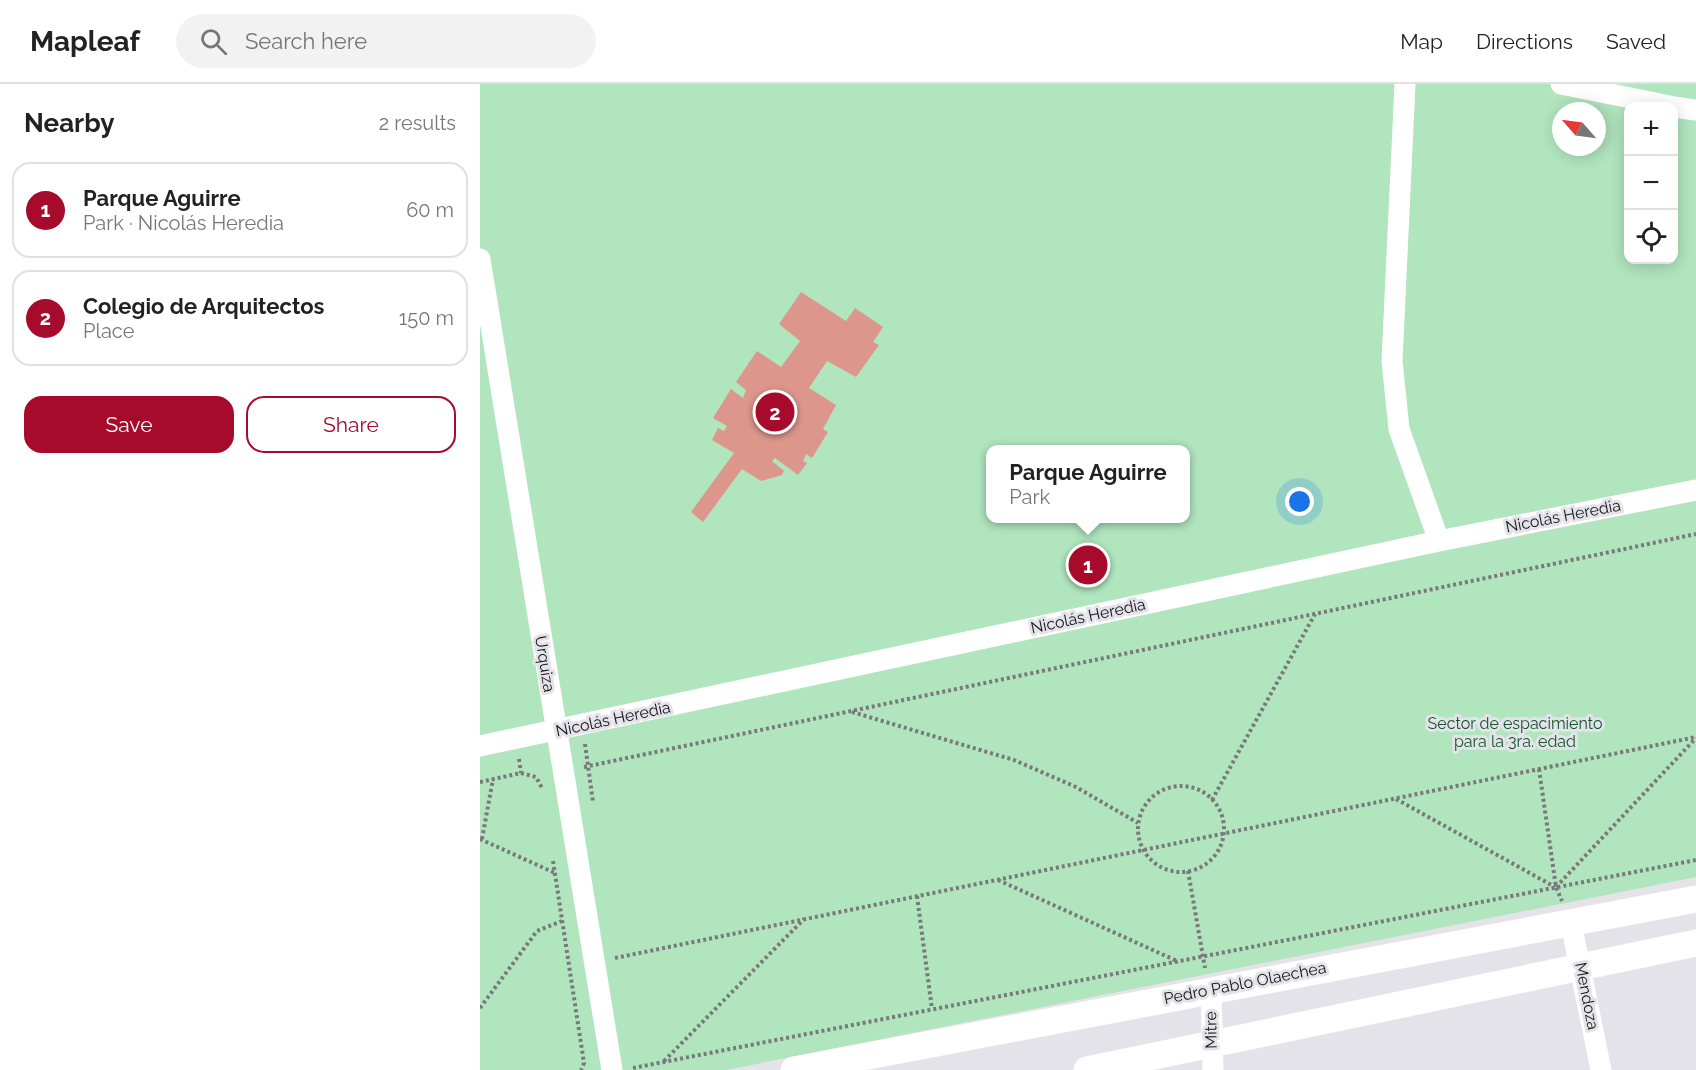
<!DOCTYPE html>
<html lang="en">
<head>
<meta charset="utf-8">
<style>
  :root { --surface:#fff; --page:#f2f2f2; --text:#222; --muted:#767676; --line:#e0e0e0; --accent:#a60b2b }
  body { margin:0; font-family:Raleway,sans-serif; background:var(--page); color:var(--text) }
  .controls { position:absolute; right:18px; top:18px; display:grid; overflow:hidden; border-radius:12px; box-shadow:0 3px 15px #0003 }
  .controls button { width:54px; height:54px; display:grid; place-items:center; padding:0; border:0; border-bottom:2px solid var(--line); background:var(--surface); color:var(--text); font:30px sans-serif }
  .compass { position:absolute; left:1072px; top:18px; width:54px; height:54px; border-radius:50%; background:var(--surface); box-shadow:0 3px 15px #0003; rotate:298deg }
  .you { position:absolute; left:820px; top:418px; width:21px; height:21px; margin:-15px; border:4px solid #fff; border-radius:50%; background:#1a73e8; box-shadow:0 0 0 9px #1a73e833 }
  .badge { display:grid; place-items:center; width:39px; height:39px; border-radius:50%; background:var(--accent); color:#fff; font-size:20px; font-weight:700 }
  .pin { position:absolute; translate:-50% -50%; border:3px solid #fff; box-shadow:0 2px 6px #0006 }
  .popup { position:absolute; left:506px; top:361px; width:204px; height:78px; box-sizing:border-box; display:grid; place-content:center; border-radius:12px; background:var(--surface); filter:drop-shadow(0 2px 4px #0005); font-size:20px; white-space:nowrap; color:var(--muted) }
  .popup b { font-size:22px; color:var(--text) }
  .popup::after { content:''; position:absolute; left:50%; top:100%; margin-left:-12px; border:12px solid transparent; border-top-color:var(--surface) }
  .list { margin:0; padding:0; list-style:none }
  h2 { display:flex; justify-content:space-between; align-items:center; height:78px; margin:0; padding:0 24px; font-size:26px }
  h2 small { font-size:20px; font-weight:400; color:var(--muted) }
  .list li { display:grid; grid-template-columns:39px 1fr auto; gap:18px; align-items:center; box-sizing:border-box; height:96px; margin:0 12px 12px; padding:0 12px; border:2px solid var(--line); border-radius:18px }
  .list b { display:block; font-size:22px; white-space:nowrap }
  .list p { margin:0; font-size:20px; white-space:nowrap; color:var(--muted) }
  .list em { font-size:20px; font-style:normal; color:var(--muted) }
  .actions { display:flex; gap:12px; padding:18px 24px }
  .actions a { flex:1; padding:14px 0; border:2px solid var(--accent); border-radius:18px; text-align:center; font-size:21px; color:var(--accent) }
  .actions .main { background:var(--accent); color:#fff }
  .icon { flex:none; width:33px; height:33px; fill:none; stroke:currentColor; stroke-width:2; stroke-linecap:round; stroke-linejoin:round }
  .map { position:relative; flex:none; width:1216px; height:986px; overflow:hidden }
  header { display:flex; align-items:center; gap:36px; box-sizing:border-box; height:84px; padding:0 30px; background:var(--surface); border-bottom:2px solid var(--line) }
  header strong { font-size:28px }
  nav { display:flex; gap:33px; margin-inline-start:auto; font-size:21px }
  .search { width:420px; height:54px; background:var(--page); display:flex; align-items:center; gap:15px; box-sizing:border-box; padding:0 21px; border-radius:33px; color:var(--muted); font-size:22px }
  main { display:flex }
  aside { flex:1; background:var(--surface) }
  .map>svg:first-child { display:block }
</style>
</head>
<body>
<header>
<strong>Mapleaf</strong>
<div class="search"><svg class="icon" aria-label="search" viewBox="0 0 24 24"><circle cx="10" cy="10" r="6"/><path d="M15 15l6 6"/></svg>Search here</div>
<nav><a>Map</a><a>Directions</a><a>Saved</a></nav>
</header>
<main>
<aside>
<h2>Nearby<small>2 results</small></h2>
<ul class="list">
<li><span class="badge">1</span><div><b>Parque Aguirre</b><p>Park · Nicolás Heredia</p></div><em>60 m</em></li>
<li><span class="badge">2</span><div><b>Colegio de Arquitectos</b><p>Place</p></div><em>150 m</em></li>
</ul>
<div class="actions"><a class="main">Save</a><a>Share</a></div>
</aside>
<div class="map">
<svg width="1216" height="986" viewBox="0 0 1216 986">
  <rect width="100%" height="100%" fill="#e4e3e9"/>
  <path fill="#b0e5be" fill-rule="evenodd" d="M0,0H1216V793L246,986H0ZM1148,22H1194V176H1148ZM1081,27H1117V63H1081ZM510,366H706V434H510Z"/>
  <path fill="#dd968c" d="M321,208L366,237L375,224L403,243L393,258L399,261L376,293L347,277L329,304L356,321L343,345L348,348L332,374L326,370L323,377L327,379L318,391L295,374L292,377L304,387L302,391L281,397L262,385L223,438L211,428L254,369L232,356L238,344L244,347L247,342L233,334L251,305L263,314L266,306L256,298L277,267L301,283L320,257L299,240Z"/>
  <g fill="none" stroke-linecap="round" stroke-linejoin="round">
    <path stroke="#79797c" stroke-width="4" stroke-dasharray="3 3" stroke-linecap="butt" d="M372,628L534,676L596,703L658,739
      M105,660L113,718
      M39,675L41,689
      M104,683L1216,450
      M1059,685L1076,803L1082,817
      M0,698L41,689L56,693L62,704
      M658 745a43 43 0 1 1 86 0a43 43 0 1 1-86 0Z
      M916,715L1075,803
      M732,716L835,530
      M0,755L75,789
      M2,755L13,695
      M73,777L104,979L101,986
      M708,787L725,884
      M518,796L697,877
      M1076,803L1216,654
      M437,812L452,925
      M135,874L1216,653
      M0,924L57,847L82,837
      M184,977L324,835
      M153,984L1216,776"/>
    <path stroke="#fff" stroke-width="21" d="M925,0L912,277L919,345L959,457
      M1081,0L1190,22
      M1194,23L1216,26
      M0,175L132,986
      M0,662L959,457L1216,406
      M1091,839L1121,986
      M731,905L733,986"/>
    <path stroke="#fff" stroke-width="27" d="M314,986L1216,815
      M607,986L1216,859"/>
  </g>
  <g text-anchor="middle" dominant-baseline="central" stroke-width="6" stroke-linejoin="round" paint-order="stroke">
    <g font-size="16" fill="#151517" stroke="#e4e3e9">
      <text transform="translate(1083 432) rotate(-11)">Nicolás Heredia</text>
      <text transform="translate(608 532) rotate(-12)">Nicolás Heredia</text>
      <text transform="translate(65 580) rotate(81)">Urquiza</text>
      <text transform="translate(133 635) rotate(-12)">Nicolás Heredia</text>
      <text transform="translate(765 899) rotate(-11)">Pedro Pablo Olaechea</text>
      <text transform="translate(1107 912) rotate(79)">Mendoza</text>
      <text transform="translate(731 946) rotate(-91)">Mitre</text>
    </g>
    <g font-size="16" fill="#11562e" stroke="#e4e3e9">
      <text x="1035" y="639">Sector de espacimiento<tspan x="1035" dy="18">para la 3ra. edad</tspan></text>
    </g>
  </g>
</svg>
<div class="controls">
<button>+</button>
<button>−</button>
<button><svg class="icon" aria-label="locate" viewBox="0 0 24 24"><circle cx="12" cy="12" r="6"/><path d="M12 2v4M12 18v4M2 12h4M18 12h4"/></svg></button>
</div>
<svg class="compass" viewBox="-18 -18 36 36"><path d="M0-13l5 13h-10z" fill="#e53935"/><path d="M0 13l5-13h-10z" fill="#767676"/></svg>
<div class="you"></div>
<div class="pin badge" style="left:608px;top:481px">1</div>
<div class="popup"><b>Parque Aguirre</b>Park</div>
<div class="pin badge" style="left:295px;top:328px">2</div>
</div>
</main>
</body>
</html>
